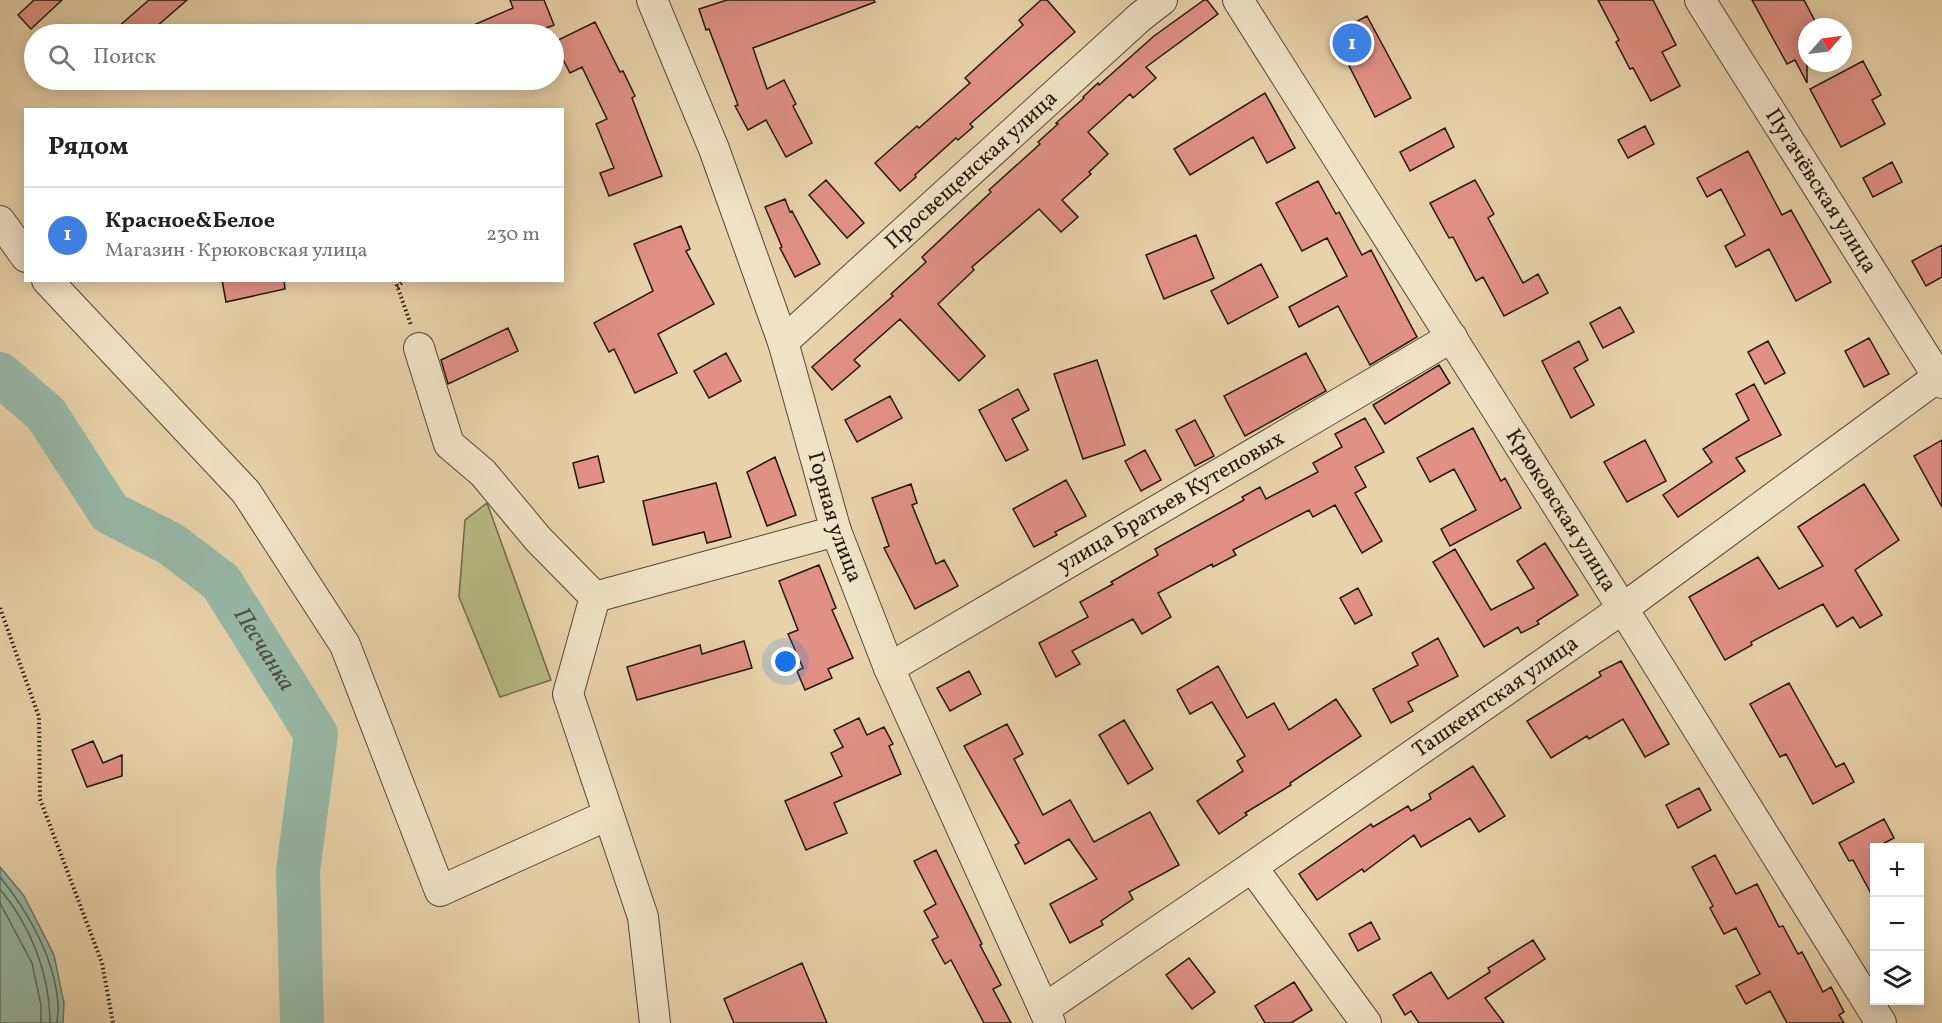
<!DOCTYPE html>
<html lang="ru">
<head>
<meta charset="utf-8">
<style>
  :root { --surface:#fff; --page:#f2f2f2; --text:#222; --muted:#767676; --line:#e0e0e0; --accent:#8f2418 }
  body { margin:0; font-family:Vollkorn,serif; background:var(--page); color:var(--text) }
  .controls { position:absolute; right:18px; bottom:18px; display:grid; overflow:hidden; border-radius:0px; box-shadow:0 3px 15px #0003 }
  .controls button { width:54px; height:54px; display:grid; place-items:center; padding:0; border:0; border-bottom:2px solid var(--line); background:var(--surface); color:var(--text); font:30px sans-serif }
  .compass { position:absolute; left:1798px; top:18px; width:54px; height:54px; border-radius:50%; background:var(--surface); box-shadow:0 3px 15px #0003; rotate:62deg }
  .you { position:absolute; left:786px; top:662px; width:21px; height:21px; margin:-15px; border:4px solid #fff; border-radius:50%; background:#1a73e8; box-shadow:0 0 0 9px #1a73e833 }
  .badge { display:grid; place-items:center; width:39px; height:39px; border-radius:50%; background:var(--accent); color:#fff; font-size:20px; font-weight:700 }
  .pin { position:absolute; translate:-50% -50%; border:3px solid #fff; box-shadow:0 2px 6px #0006 }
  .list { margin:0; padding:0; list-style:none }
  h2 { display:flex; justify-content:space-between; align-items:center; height:78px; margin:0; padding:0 24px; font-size:26px }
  h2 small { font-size:20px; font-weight:400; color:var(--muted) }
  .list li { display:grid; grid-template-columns:39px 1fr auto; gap:18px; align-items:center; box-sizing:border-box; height:96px; padding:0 24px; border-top:2px solid var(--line) }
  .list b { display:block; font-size:22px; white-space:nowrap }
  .list p { margin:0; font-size:20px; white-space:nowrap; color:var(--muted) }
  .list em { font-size:20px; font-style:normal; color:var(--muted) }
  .icon { flex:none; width:33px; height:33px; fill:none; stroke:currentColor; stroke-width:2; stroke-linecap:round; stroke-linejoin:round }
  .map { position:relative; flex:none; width:1942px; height:1023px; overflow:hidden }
  .search { position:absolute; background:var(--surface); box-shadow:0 3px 15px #0003; left:24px; top:24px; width:540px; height:66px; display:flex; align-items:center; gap:15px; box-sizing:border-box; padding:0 21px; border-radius:33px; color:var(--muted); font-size:22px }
  .panel { position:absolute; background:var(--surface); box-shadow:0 3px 15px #0003; left:24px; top:108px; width:540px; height:174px; border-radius:0px }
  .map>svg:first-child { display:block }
</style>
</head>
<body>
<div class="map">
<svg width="1942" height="1023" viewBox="0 0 1942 1023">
  <rect width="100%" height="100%" fill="#e8d2a9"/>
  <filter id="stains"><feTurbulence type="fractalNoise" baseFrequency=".00333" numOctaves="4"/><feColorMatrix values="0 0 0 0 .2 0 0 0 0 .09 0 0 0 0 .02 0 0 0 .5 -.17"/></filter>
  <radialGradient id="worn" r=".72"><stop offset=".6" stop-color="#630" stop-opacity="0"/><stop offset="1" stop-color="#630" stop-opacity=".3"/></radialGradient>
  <path fill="#b8bb86" stroke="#6e694a" stroke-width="1.5" d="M487,503L551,680L500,697L459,597L465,520Z"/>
  <path fill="#97b8a7" stroke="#697869" stroke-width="1.5" d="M0,867L24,896L54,955L64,1003L63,1023H0Z"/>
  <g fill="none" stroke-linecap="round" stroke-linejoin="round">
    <path stroke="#5d685a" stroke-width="1.5" d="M0,877C28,911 55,959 58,1004C59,1010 57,1017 57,1023
      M0,889C31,926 50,975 50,1023
      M0,903L32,963L41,1005V1023"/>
    <path stroke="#97b8a7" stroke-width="44" id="s1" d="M0,374L46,414L110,513L171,544L221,582L316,734L298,871L302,1023"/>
  </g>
  <path fill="#e19184" stroke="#23170d" stroke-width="1.5" d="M34,0H62L31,29L18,15Z
    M149,0H187L148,34H110Z
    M510,0H544L554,25L531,34H453L513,8Z
    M727,0H874L875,2L753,48L767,89L784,80L796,104L793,106L812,143L786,157L766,120L748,130L735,106L738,105L709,29L706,30L699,9Z
    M1041,0H1047L1075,32L970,124L973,127L958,140L956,138L915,175L916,177L900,191L875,163L917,126L919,128L970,83L965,78L1023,25L1019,20Z
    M1204,0H1207L1218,14L1146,67L1156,78L1133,98L1130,94L1088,132L1108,154L1089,172L1091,174L1062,200L1078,217L1061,232L1039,209L972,267L974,270L938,304L985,356L959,381L900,319L854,360L860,366L832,390L812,367L893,296L891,294L926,262L922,257L991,192L989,190L1040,144L1038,142L1058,124L1056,123L1084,98L1083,97L1098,83L1099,85L1154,36Z
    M1598,0H1653L1676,45L1662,52L1680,86L1651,101L1633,68L1630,69L1616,42L1619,40Z
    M1752,0H1804L1818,27H1807V83L1795,60L1787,64Z
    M1367,16L1411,98L1375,117L1333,34Z
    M595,22L620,72L623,71L635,96L632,98L662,176L609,196L600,173L614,168L596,124L607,119L582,67L570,73L554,42Z
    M1863,61L1881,95L1872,100L1885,124L1841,147L1810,89Z
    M1265,93L1295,148L1267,163L1253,137L1190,175L1174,149Z
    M1645,126L1654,144L1628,158L1618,140Z
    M1445,128L1454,147L1410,171L1400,152Z
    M1748,151L1782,215L1791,210L1831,282L1796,301L1769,249L1736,267L1725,246L1745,235L1721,189L1707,197L1697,178Z
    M1892,162L1902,182L1873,197L1863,178Z
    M826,180L864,223L847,238L809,195Z
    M1475,180L1494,214L1488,218L1523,283L1538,274L1548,293L1504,316L1483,277L1476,281L1453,237L1449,238L1430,203Z
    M1318,181L1336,214L1339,212L1362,255L1371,250L1417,337L1370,365L1338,306L1299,327L1289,307L1347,276L1327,238L1302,251L1276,203Z
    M785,199L790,212L792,211L820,264L795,277L780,248L782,247L765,207Z
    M681,226L690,249L686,251L714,304L658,334L677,373L635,393L614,349L609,352L594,323L653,291L634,244Z
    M1196,235L1214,278L1164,299L1146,255Z
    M1942,245V277L1926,286L1912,261Z
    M1261,264L1278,297L1228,324L1211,291Z
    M222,280H284L285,289L226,302Z
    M1620,307L1634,332L1603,348L1590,323Z
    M508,328L518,351L448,384L441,360Z
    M1869,338L1889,374L1864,387L1845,351Z
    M1579,341L1588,360L1574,368L1594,405L1571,418L1542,361Z
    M1768,341L1785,373L1765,384L1748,352Z
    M726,353L741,381L709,398L694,371Z
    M1306,353L1326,391L1245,436L1224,396Z
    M1097,360L1125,445L1083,459L1054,374Z
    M1439,365L1450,383L1385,424L1373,405Z
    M1754,384L1781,435L1736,458L1745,471L1678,517L1663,495L1712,462L1703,449L1749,420L1736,394Z
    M1018,389L1029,410L1012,419L1028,450L1006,461L979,410Z
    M890,396L902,418L857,442L845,420Z
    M1365,418L1384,452L1355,467L1366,487L1355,493L1382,541L1362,553L1335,505L1313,517L1309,510L1233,550L1236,555L1213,567L1212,564L1158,593L1171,617L1142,634L1133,619L1072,651L1080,664L1056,677L1039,643L1088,617L1080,602L1113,584L1111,582L1158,555L1155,549L1244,500L1242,497L1260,487L1266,499L1318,472L1313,463L1342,447L1335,434Z
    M1195,420L1214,456L1195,466L1176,430Z
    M1473,428L1501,481L1505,478L1521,508L1450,546L1441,529L1476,510L1454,469L1430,482L1417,458Z
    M1645,440L1666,481L1627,502L1604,462Z
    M1942,440V507L1914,456Z
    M1145,450L1161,480L1141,491L1125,461Z
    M598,456L604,482L579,488L573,463Z
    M775,457L796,515L767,526L747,472Z
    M1066,480L1086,516L1055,532L1057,535L1034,547L1013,509Z
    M716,483L731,537L707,543L704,532L653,545L643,501Z
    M911,484L917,503L912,505L936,564L944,560L958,586L915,609L884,548L889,546L872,498Z
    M1864,484L1899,540L1855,570L1882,615L1860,628L1853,617L1837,627L1823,604L1751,642L1752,645L1725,660L1689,597L1758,557L1779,589L1823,566L1798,527Z
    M1545,543L1578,595L1537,621L1539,624L1521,633L1518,627L1484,647L1433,562L1455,549L1491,610L1534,588L1517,561Z
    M819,565L836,608L832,610L853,658L828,669L832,678L805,690L797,671L803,668L788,634L798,630L779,581Z
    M1358,588L1372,615L1355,624L1340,598Z
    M1438,638L1458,676L1408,702L1413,711L1391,723L1373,689L1418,665L1412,653Z
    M744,641L752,668L637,700L627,667L700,645L702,654Z
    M1621,661L1669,744L1645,757L1623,719L1589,739L1587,736L1551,758L1527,721L1601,676L1599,672Z
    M1218,666L1247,718L1274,703L1289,730L1336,699L1361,736L1290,783L1291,785L1245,813L1247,815L1219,834L1197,801L1243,771L1237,761L1245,756L1212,702L1190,714L1177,690Z
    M969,671L981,694L950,711L937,688Z
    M1789,683L1836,767L1844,763L1854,782L1813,804L1786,754L1780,757L1750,704Z
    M859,718L867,735L884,727L893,744L889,746L901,774L834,803L847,833L806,850L785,801L842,776L831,753L843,747L834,730Z
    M1124,720L1153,769L1128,784L1099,735Z
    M1007,724L1023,754L1014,759L1043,815L1070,800L1094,842L1150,812L1179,865L1129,892L1133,899L1101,921L1103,925L1070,943L1050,904L1097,879L1069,839L1025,864L1015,845L1019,843L964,746Z
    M93,741L103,763L122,755V776L87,787L72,750Z
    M1473,766L1505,816L1479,832L1470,818L1421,847L1414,835L1364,872L1362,869L1317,900L1299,874L1371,824L1373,827L1408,806L1411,811L1431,799L1429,794Z
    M1699,788L1711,810L1678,828L1666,805Z
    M1884,819L1894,838L1875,848V901L1853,860L1849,861L1839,843Z
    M936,850L982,944L980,945L1001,985L993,989L1011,1023H984L951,960L945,964L932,940L938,937L924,911L936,904L914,861Z
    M1715,855L1736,894L1757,884L1779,927L1783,926L1798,954L1802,952L1823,992L1831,987L1844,1012L1839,1015L1844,1023H1787L1770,991L1746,1004L1736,986L1760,974L1736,928L1724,934L1710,908L1713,906L1692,867Z
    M1371,922L1380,939L1358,951L1349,934Z
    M1533,940L1545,959L1485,998L1504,1023H1419L1411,1011L1405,1015L1393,995L1431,972L1448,999L1490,972L1488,968Z
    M1189,958L1215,992L1192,1009L1166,975Z
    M802,963L827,1023H734L724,999Z
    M1294,982L1312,1010L1291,1023H1265L1255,1006Z"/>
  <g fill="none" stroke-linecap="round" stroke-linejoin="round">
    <g stroke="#544634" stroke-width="32">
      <g id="minor">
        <path id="s2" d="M652,0L714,149L783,342L836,531L889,668L1050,1023"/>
        <path id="s3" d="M1238,0L1635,628L1881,1023"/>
        <path id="s4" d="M1700,0L1942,383"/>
        <path d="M0,221L26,257"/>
        <path d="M47,280L246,492L345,645L440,891L608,815"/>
        <path id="s5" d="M783,342L1140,17L1162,0"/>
        <path d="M419,348L449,444L483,473L538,539L595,597L568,694L643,917L655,1023"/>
        <path d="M595,597L836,531"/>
        <path id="s6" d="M889,668L1452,337"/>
        <path d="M1252,867L1366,1023"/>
        <path id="s7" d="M1044,1009L1252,867L1622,609L1942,374"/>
      </g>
    </g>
    <path stroke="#23170d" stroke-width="4" stroke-dasharray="1.5 3" stroke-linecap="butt" d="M395,280L411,325
      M397,287L405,280
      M0,608L39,717L40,799L102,963L113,1023"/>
    <use href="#minor" stroke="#f0e2c7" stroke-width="30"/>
  </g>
  <g text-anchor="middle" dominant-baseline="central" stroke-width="4.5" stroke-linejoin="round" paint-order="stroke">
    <g font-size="22" fill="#23170d" stroke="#f0e2c7">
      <text stroke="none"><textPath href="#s5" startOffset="255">Просвещенская улица</textPath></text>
      <text stroke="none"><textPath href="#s4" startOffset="226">Пугачёвская улица</textPath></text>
      <text stroke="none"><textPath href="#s6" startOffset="327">улица Братьев Кутеповых</textPath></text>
      <text stroke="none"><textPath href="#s3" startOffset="604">Крюковская улица</textPath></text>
      <text stroke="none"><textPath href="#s2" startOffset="549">Горная улица</textPath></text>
      <text stroke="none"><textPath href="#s7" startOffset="549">Ташкентская улица</textPath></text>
    </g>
    <g font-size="24" font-style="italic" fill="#4c4f43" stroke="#f0e2c7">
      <text stroke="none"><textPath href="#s1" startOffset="390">Песчанка</textPath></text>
    </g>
  </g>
  <rect width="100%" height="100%" filter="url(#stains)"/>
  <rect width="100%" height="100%" fill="url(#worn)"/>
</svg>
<div class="controls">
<button>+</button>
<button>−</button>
<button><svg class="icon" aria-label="layers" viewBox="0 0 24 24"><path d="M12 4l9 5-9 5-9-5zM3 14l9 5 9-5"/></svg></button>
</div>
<svg class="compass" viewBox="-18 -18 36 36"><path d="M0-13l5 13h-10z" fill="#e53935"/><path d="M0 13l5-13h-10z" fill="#767676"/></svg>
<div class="you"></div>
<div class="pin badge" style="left:1352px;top:43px;background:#3f7fe0">1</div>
<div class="search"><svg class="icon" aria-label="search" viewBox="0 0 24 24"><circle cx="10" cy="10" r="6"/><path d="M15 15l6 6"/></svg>Поиск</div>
<section class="panel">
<h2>Рядом<small></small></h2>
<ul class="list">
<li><span class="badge" style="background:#3f7fe0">1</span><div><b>Красное&amp;Белое</b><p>Магазин · Крюковская улица</p></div><em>230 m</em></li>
</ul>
</section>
</div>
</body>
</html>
